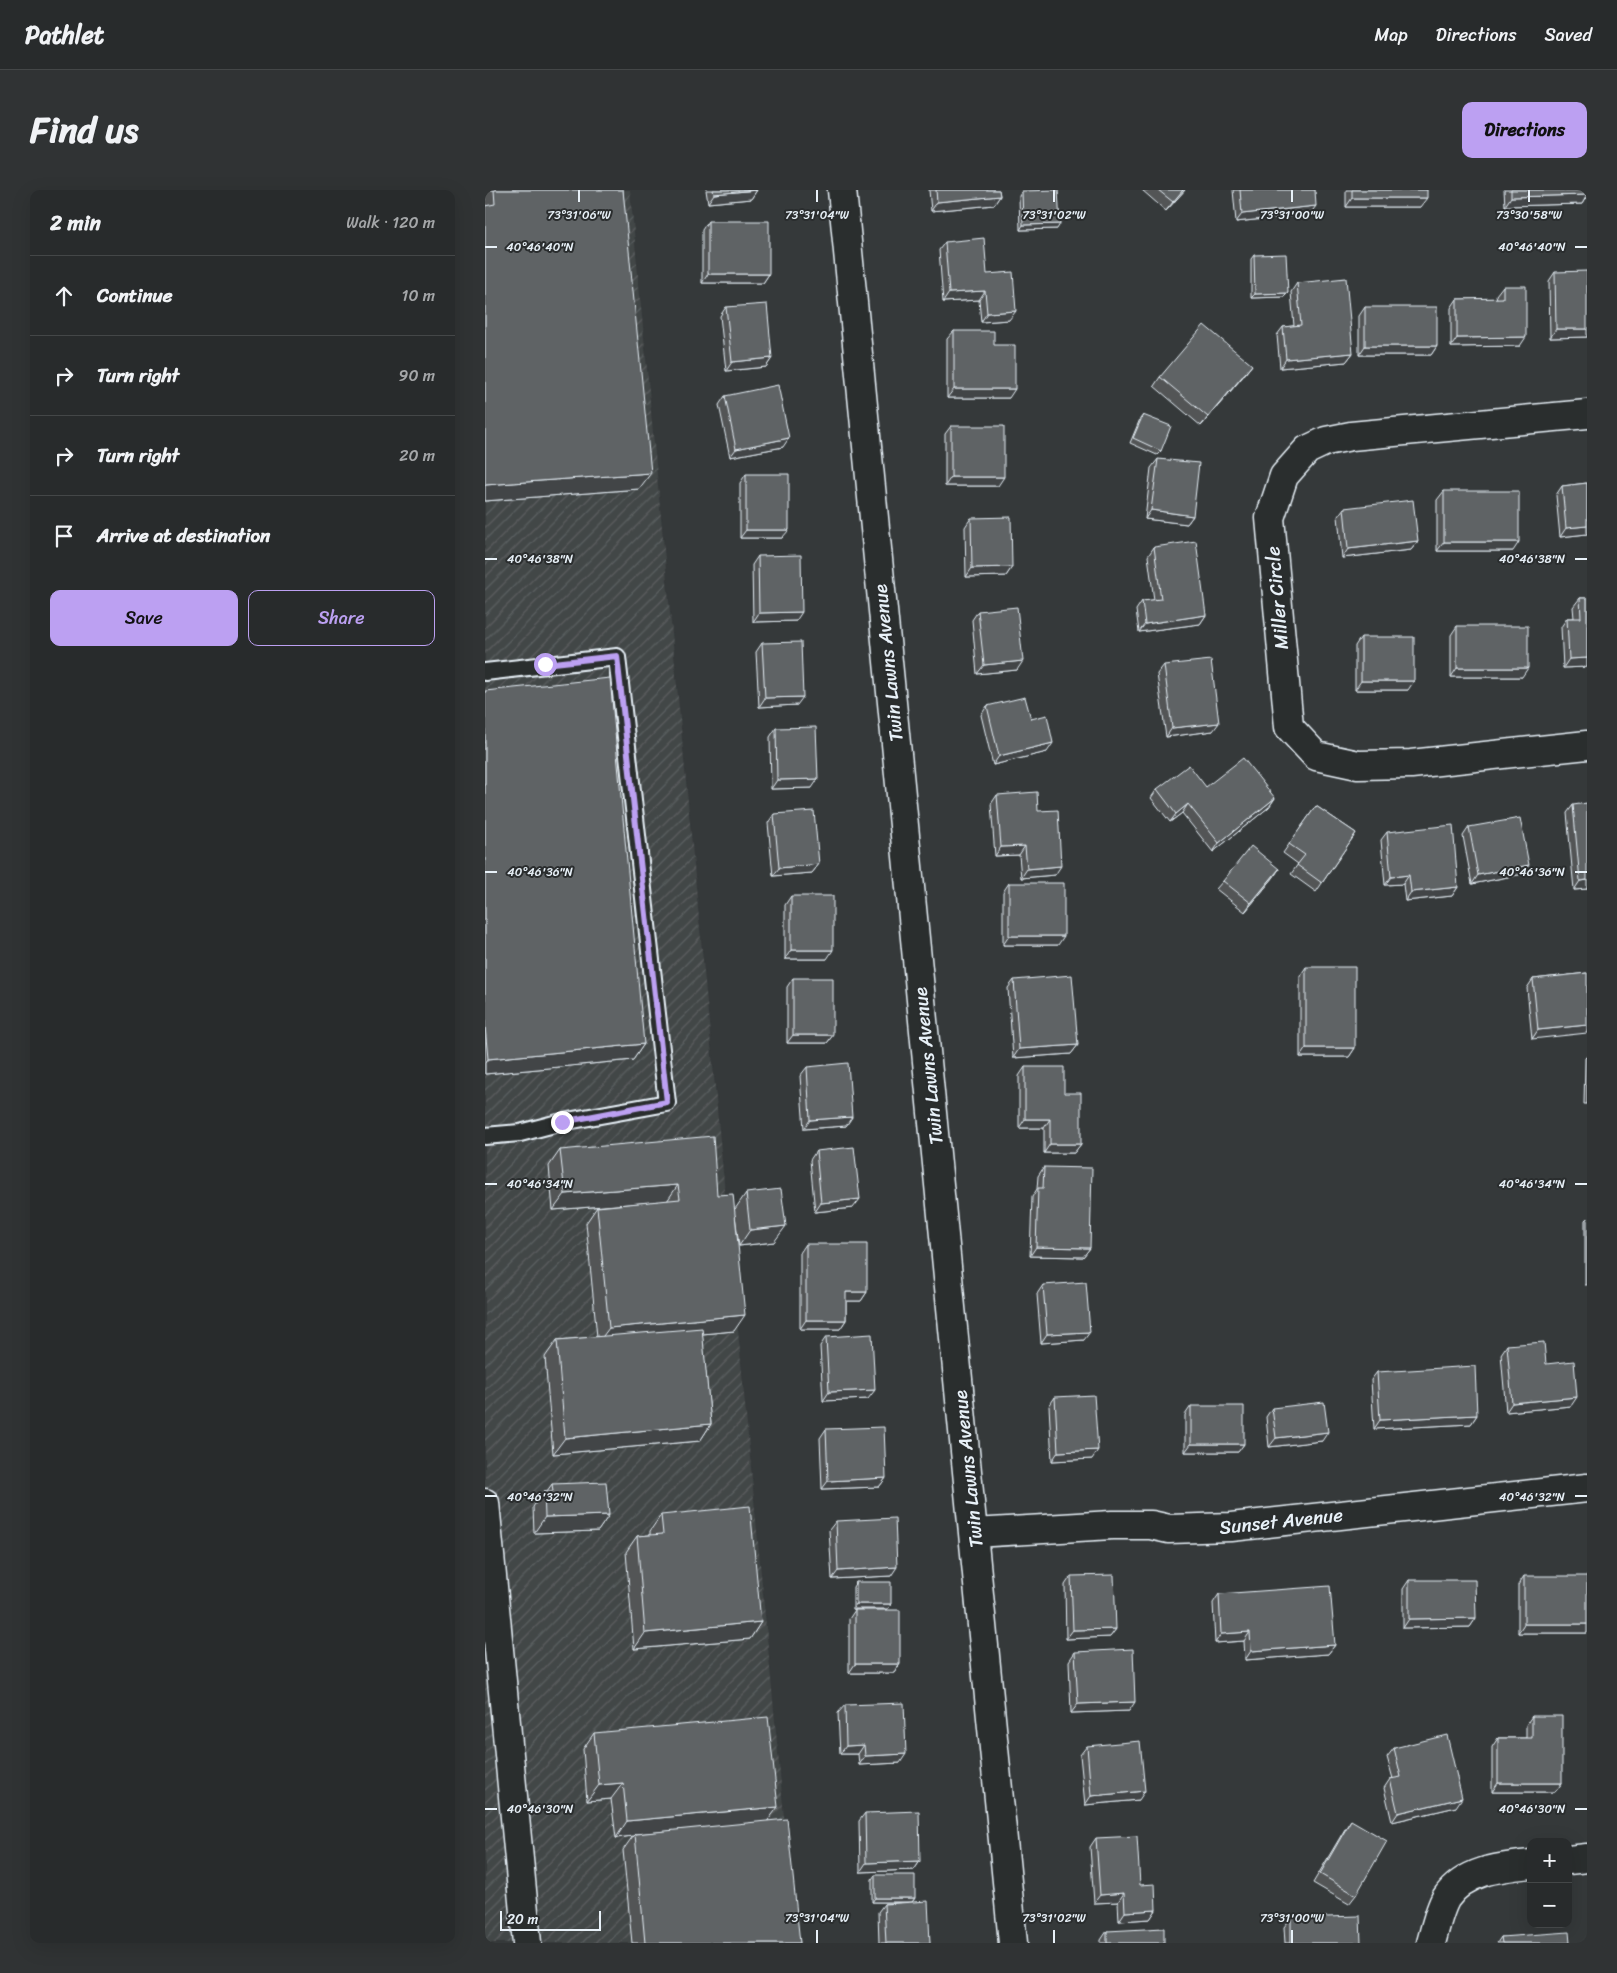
<!DOCTYPE html>
<html lang="en">
<head>
<meta charset="utf-8">
<style>
  :root { --surface:#282b2c; --page:#303334; --text:#f1f3f6; --muted:#a5a7a9; --line:#444748; --accent:#bca0f2 }
  body { margin:0; font-family:Sriracha,sans-serif; background:var(--page); color:var(--text) }
  .controls { position:absolute; right:15px; bottom:15px; display:grid; overflow:hidden; border-radius:10px; box-shadow:0 5px 20px #0002 }
  .controls button { width:45px; height:45px; display:grid; place-items:center; padding:0; border:0; border-bottom:1px solid var(--line); background:var(--surface); color:var(--text); font:25px sans-serif }
  .scale { position:absolute; left:15px; bottom:12px; width:101px; box-sizing:border-box; padding-left:5px; border:2px solid #e8f1f8; border-top:0; font-size:14px; line-height:18px; white-space:nowrap; color:#e8f1f8; -webkit-text-stroke:4px #2a2d2e; paint-order:stroke }
  .stop { position:absolute; width:15px; height:15px; margin:-11px; border:4px solid #bca0f2; border-radius:50%; background:#fff }
  .stop.end { background:#bca0f2; border-color:#fff; box-shadow:0 1px 5px #0008 }
  .list { margin:0; padding:0; list-style:none }
  h2 { display:flex; justify-content:space-between; align-items:center; height:65px; margin:0; padding:0 20px; font-size:21px }
  h2 small { font-size:16px; font-weight:400; color:var(--muted) }
  .list li { display:grid; grid-template-columns:32px 1fr auto; gap:15px; align-items:center; box-sizing:border-box; height:80px; padding:0 20px; border-top:1px solid var(--line) }
  .list b { display:block; font-size:19px; white-space:nowrap }
  .list em { font-size:16px; font-style:normal; color:var(--muted) }
  .actions { display:flex; gap:10px; padding:15px 20px }
  .actions a { flex:1; padding:11px 0; border:1px solid var(--accent); border-radius:10px; text-align:center; font-size:18px; color:var(--accent) }
  .actions .main { background:var(--accent); color:#111 }
  .icon { flex:none; width:28px; height:28px; fill:none; stroke:currentColor; stroke-width:2; stroke-linecap:round; stroke-linejoin:round }
  .map { position:relative; flex:none; width:1102px; height:1753px; overflow:hidden; border-radius:10px }
  header { display:flex; align-items:center; gap:30px; box-sizing:border-box; height:70px; padding:0 25px; background:var(--surface); border-bottom:1px solid var(--line) }
  header strong { font-size:24px }
  nav { display:flex; gap:28px; margin-inline-start:auto; font-size:18px }
  .intro { display:flex; align-items:center; justify-content:space-between; box-sizing:border-box; height:120px; padding:0 30px }
  h1 { margin:0; font-size:35px }
  .button { padding:12px 22px; border-radius:10px; background:var(--accent); color:#111; font-size:18px; font-weight:700 }
  main { display:flex; gap:30px; padding:0 30px }
  aside { flex:1; background:var(--surface); border-radius:10px; box-shadow:0 5px 20px #0002 }
  .map>svg:first-child { display:block }
</style>
</head>
<body>
<header>
<strong>Pathlet</strong>
<nav><a>Map</a><a>Directions</a><a>Saved</a></nav>
</header>
<div class="intro"><h1>Find us</h1><a class="button">Directions</a></div>
<main>
<aside>
<h2>2 min<small>Walk · 120 m</small></h2>
<ul class="list">
<li><svg class="icon" aria-label="ahead" viewBox="0 0 24 24"><path d="M12 20V5M6 11l6-6 6 6"/></svg><div><b>Continue</b></div><em>10 m</em></li>
<li><svg class="icon" aria-label="right" viewBox="0 0 24 24"><path d="M7 20v-9h11M14 6l5 5-5 5"/></svg><div><b>Turn right</b></div><em>90 m</em></li>
<li><svg class="icon" aria-label="right" viewBox="0 0 24 24"><path d="M7 20v-9h11M14 6l5 5-5 5"/></svg><div><b>Turn right</b></div><em>20 m</em></li>
<li><svg class="icon" aria-label="arrive" viewBox="0 0 24 24"><path d="M6 21V4h12l-3 4 3 4H6"/></svg><div><b>Arrive at destination</b></div></li>
</ul>
<div class="actions"><a class="main">Save</a><a>Share</a></div>
</aside>
<div class="map">
<svg width="1102" height="1753" viewBox="0 0 1102 1753">
  <defs>
    <pattern id="industrial-furrows" width="10" height="10" patternUnits="userSpaceOnUse" patternTransform="scale(1.25)"><rect width="10" height="10" fill="#424647"/><path d="M-1 1l2-2M0 10L10 0M9 11l2-2" fill="none" stroke="#5d6162"/></pattern>
  </defs>
  <rect width="100%" height="100%" fill="#35393a"/>
  <filter id="ink" filterUnits="userSpaceOnUse"><feTurbulence type="fractalNoise" baseFrequency=".02" numOctaves="2"/><feDisplacementMap in="SourceGraphic" scale="10" xChannelSelector="R" yChannelSelector="G"/><feConvolveMatrix kernelMatrix="1 2 1 2 8 2 1 2 1" color-interpolation-filters="sRGB"/></filter>
  <g filter="url(#ink)">
    <path fill="url(#industrial-furrows)" d="M0,0H145L311,1753H0Z"/>
    <g fill="none" stroke-linecap="round" stroke-linejoin="round">
      <g stroke="#e8f1f8" stroke-width="20">
        <path id="service" d="M0,482L132,467L182,913L77,932L35,943L0,946"/>
      </g>
      <g stroke="#e8f1f8" stroke-width="31">
        <path id="minor" d="M357,0L528,1753
          M1102,224L866,246L841,251L822,260L799,286L785,328L804,537L831,566L873,575L926,574L1102,555
          M0,1313L42,1753
          M489,1343L627,1335H666L684,1339L746,1337L1102,1298
          M1083,1670L1102,1668
          M946,1753C950,1739 954,1720 961,1708C980,1680 1016,1677 1046,1674"/>
      </g>
      <use href="#service" stroke="#2a2d2e" stroke-width="16"/>
      <use href="#minor" stroke="#2a2d2e" stroke-width="28"/>
    </g>
    <path fill="#525557" stroke="#e8f1f8" d="M0,0H138L154,299L0,311Z
      M221,0H272L266,9L223,13Z
      M444,0H514L515,6L509,15L446,21Z
      M657,0H700L681,21Z
      M748,0H830L825,24L751,32Z
      M861,0H942L935,17H861Z
      M1019,0H1102V6L1097,14L1020,16Z
      M537,1L572,39L535,40L534,6Z
      M223,31L284,84L278,93H217V40Z
      M460,52L502,84L524,130L496,132L494,110L458,112L454,60Z
      M769,65L799,107L766,108V69Z
      M1070,82L1102,147L1065,148L1064,91Z
      M812,93L868,163L861,172L795,178L792,145L798,137L809,136L806,102Z
      M1018,96L1035,156L966,157V118L972,109H1012L1011,105Z
      M241,117L287,168L281,177L241,181L235,126Z
      M880,117L952,156L946,165H874V126Z
      M469,141L509,155L524,208H462V149Z
      M760,184L716,236L669,196L675,187Z
      M240,206L298,257L245,267L234,215Z
      M658,225L676,261L672,265L645,253L655,229Z
      M466,236L513,296H460V244Z
      M673,269L708,326L702,334L660,329L666,278Z
      M261,284L297,348H255V293Z
      M1102,293V344L1075,347L1071,305L1077,296Z
      M959,301L1028,361H952V310Z
      M859,318L933,351L926,360L857,368L853,326Z
      M486,328L527,377L521,386L481,387L480,337Z
      M669,357L721,425L715,434L654,442L651,420L657,411L669,410L663,366Z
      M273,366L311,431L268,432L267,375Z
      M1095,408H1102V477L1078,478L1076,437L1082,428H1089L1088,417Z
      M493,421L532,480L492,484L487,430Z
      M972,436L1037,487H966V445Z
      M876,447L923,500H870V456Z
      M277,453L312,515L274,517L271,462Z
      M679,475L728,541L681,547L672,484Z
      M0,501L159,854L148,870L0,884Z
      M502,516L546,529L562,562L508,575L496,525Z
      M291,538L327,598L286,599L285,547Z
      M721,597L790,608L784,617L728,662L697,623L685,632L666,608L672,599Z
      M512,605L553,621L570,685L536,688L534,665L510,666L506,614Z
      M1088,615L1102,699L1089,700L1082,623Z
      M831,616L871,643L831,702L806,684L813,674L798,663Z
      M289,624L334,674L327,683L288,686L283,633Z
      M984,637L1038,684L987,694L978,646Z
      M902,642L973,697L967,706L920,711L918,694L900,695L896,650Z
      M794,679L788,688L760,722L731,699L738,691Z
      M524,693L573,755H518V702Z
      M306,706L342,769H300V715Z
      M821,777L870,858L864,867H815V786Z
      M1102,783L1047,849L1042,798L1048,789Z
      M308,788L348,845L342,853H302V797Z
      M529,790L593,855L586,864L528,868L523,798Z
      M1102,866V914H1099L1100,868Z
      M322,877L367,927L361,936L319,939L315,886Z
      M540,877L579,903L596,954L589,963H559V938H534V886Z
      M75,960L232,1005L250,1019L261,1003L289,1052L254,1056L250,1025L249,1141L217,1144L226,1234L215,1251L68,1264L60,1167L72,1150L112,1147L101,1033L112,1017L120,1016L68,1020L64,976Z
      M331,961L368,1018L330,1022L325,970Z
      M559,977L605,1058L598,1067L545,1066L547,1007L552,999L553,986Z
      M1102,1028V1095H1100V1030Z
      M321,1054L382,1102L376,1111H361V1130L355,1139H315V1063Z
      M558,1095L599,1150L556,1153L552,1104Z
      M341,1147L383,1209L338,1211L335,1156Z
      M1022,1155L1061,1174L1086,1216L1021,1222L1016,1164Z
      M892,1182L992,1225L986,1234L889,1239L886,1190Z
      M570,1207L607,1269L567,1271L564,1216Z
      M706,1216L759,1254L753,1262H700V1225Z
      M787,1218L837,1251L784,1257L781,1227Z
      M341,1239L401,1288L394,1297L337,1299L335,1248Z
      M67,1294L124,1325L113,1341L49,1343L48,1317L59,1301H62Z
      M176,1325L276,1432L265,1449L149,1459L141,1362L152,1346L165,1345V1341Z
      M351,1331L406,1386L347,1389L344,1340Z
      M586,1386L631,1439L625,1447L581,1449L580,1395Z
      M1039,1386L1102,1443H1033V1395Z
      M924,1390L991,1428L985,1437L918,1438V1399Z
      M371,1392L406,1414L403,1419H368V1397Z
      M734,1404L850,1455L843,1464L760,1470L759,1451L730,1453L728,1413Z
      M370,1420L415,1474L409,1483H364V1429Z
      M590,1462L644,1521L586,1523L584,1471Z
      M360,1515L415,1573L374,1575L373,1564H355L353,1523Z
      M1047,1526L1077,1593L1070,1602H1007V1557L1013,1548H1041V1535Z
      M109,1543L283,1630L315,1753H147L138,1660L148,1646L131,1648L126,1609L102,1611L98,1559Z
      M602,1556L654,1610L600,1615L595,1565Z
      M909,1558L971,1617L907,1632L899,1598L905,1589H908L902,1567Z
      M380,1623L435,1671L429,1680L375,1682L374,1631Z
      M866,1630L871,1705L864,1714L828,1693L860,1639Z
      M611,1648L655,1695L671,1720L665,1729L634,1731L633,1712L609,1713L605,1657Z
      M390,1685L430,1708L427,1712L445,1753H394L393,1722L399,1714L424,1712H387V1689Z
      M806,1728L876,1753H800L799,1737Z
      M622,1741L679,1753H616V1750Z
      M1016,1747L1085,1753H1012Z"/>
    <path fill="#424547" stroke="#e8f1f8" d="M272,0L266,9L223,13L229,4Z
      M698,0H700L681,21L688,12Z
      M1102,5L1097,14L1020,16L1026,7Z
      M515,6L509,15L446,21L452,12Z
      M867,8H942L935,17H861Z
      M831,16L825,24L751,32L757,24Z
      M575,34L572,39L535,40L538,35Z
      M223,84H284L278,93H217Z
      M500,101L494,110L458,112L464,103Z
      M803,103L799,107L766,108L770,104Z
      M531,121L524,130L496,132L502,123Z
      M1071,139H1102V147L1065,148Z
      M1041,147L1035,156L966,157L972,148Z
      M880,156H952L946,165H874Z
      M868,163L861,172L795,178L801,169Z
      M287,168L281,177L241,181L247,172Z
      M767,175L760,184L716,236L723,227Z
      M469,199H530L524,208H462Z
      M304,248L298,257L245,267L251,259Z
      M166,283L154,299L0,311V295Z
      M466,287H519L513,296H460Z
      M666,320L708,326L702,334L660,329Z
      M1102,336V344L1075,347L1081,338Z
      M261,340H304L297,348H255Z
      M933,351L926,360L857,368L863,359Z
      M959,352H1034L1028,361H952Z
      M527,377L521,386L481,387L487,378Z
      M317,422L311,431L268,432L274,423Z
      M721,425L715,434L654,442L660,434Z
      M1102,468V477L1078,478L1084,469Z
      M538,471L532,480L492,484L499,475Z
      M972,478H1043L1037,487H966Z
      M876,491H929L923,500H870Z
      M318,507L312,515L274,517L280,508Z
      M734,533L728,541L681,547L687,538Z
      M568,553L562,562L508,575L514,566Z
      M333,589L327,598L286,599L292,590Z
      M790,608L784,617L728,662L734,653Z
      M703,614L697,623L685,632L691,624Z
      M540,656L534,665L510,666L516,657Z
      M334,674L327,683L288,686L294,678Z
      M1044,675L1038,684L987,694L993,685Z
      M576,676L570,685L536,688L542,679Z
      M794,679L788,688L760,722L766,713Z
      M924,685L918,694L900,695L906,687Z
      M1102,690V699L1089,700L1095,691Z
      M973,697L967,706L920,711L926,702Z
      M524,746H579L573,755H518Z
      M306,760H348L342,769H300Z
      M1102,835V843L1047,849L1053,840Z
      M308,845H348L342,853H302Z
      M159,854L148,870L0,884V873L3,869Z
      M593,855L586,864L528,868L534,859Z
      M821,858H870L864,867H815Z
      M367,927L361,936L319,939L325,930Z
      M540,929H565L559,938H534Z
      M565,954H596L589,963H559Z
      M193,995L182,1011L68,1020L80,1004Z
      M375,1009L368,1018L330,1022L336,1013Z
      M301,1036L289,1052L254,1056L265,1040Z
      M551,1057L605,1058L598,1067L545,1066Z
      M361,1102H382L376,1111H355Z
      M260,1125L249,1141L112,1154L124,1138Z
      M321,1130H361L355,1139H315Z
      M605,1142L599,1150L556,1153L562,1144Z
      M390,1200L383,1209L338,1211L344,1202Z
      M1092,1207L1086,1216L1021,1222L1027,1213Z
      M992,1225L986,1234L889,1239L895,1230Z
      M226,1234L215,1251L68,1264L80,1248Z
      M843,1242L837,1251L784,1257L791,1248Z
      M706,1254H759L753,1262H700Z
      M613,1260L607,1269L567,1271L573,1262Z
      M401,1288L394,1297L337,1299L343,1291Z
      M124,1325L113,1341L49,1343L60,1327Z
      M412,1377L406,1386L347,1389L353,1381Z
      M371,1414H406L403,1419H368Z
      M991,1428L985,1437L918,1438L924,1429Z
      M276,1432L265,1449L149,1459L160,1443Z
      M1039,1434H1102V1443H1033Z
      M631,1439L625,1447L581,1449L588,1440Z
      M765,1442L759,1451L730,1453L736,1444Z
      M850,1455L843,1464L760,1470L766,1461Z
      M370,1474H415L409,1483H364Z
      M650,1512L644,1521L586,1523L593,1514Z
      M379,1555L373,1564H355L361,1556Z
      M421,1564L415,1573L374,1575L380,1566Z
      M138,1593L126,1609L102,1611L114,1595Z
      M1013,1593H1077L1070,1602H1007Z
      M660,1601L654,1610L600,1615L606,1606Z
      M977,1608L971,1617L907,1632L913,1623Z
      M293,1617L281,1633L150,1644L148,1646L131,1648L142,1631Z
      M435,1671L429,1680L375,1682L381,1673Z
      M639,1703L633,1712L609,1713L615,1705Z
      M390,1708H430L427,1712H387Z
      M671,1720L665,1729L634,1731L640,1722Z"/>
    <path fill="#5f6365" stroke="#e8f1f8" d="M9,0H138L166,283L0,295V16L10,14Z
      M228,0H272L229,4Z
      M451,0H514L515,6L452,12Z
      M573,0L575,34L538,35L537,1Z
      M673,0H698L688,12Z
      M755,0H830L831,16L757,24Z
      M867,0H942V8H867Z
      M1026,0H1102V5L1026,7Z
      M223,31H284V84H223Z
      M499,48L502,84L528,82L531,121L502,123L500,101L464,103L460,52Z
      M801,64L803,103L770,104L769,65Z
      M1102,81V139H1071L1070,82Z
      M861,88L868,163L801,169L798,137L816,135L812,93Z
      M1018,96H1041V147L972,148V109L1018,108Z
      M282,114L287,168L247,172L241,117Z
      M880,117H952V156H880Z
      M719,135L767,175L723,227L675,187Z
      M469,141H509V155H530V199H469Z
      M293,195L304,248L251,259L240,206Z
      M658,225L686,236L676,261L648,248Z
      M466,236H519V287H466Z
      M673,269L714,273L708,326L666,320Z
      M261,284H304V340H261Z
      M1102,293V336L1081,338L1077,296Z
      M959,301H1034V352H959Z
      M928,310L933,351L863,359L859,318Z
      M526,327L527,377L487,378L486,328Z
      M711,351L721,425L660,434L657,411L676,409L669,357Z
      M316,365L317,422L274,423L273,366Z
      M1095,408H1102V468L1084,469L1082,428H1096Z
      M532,417L538,471L499,475L493,421Z
      M972,436H1043V478H972Z
      M876,447H929V491H876Z
      M316,452L318,507L280,508L277,453Z
      M726,470L734,533L687,538L679,475Z
      M125,488L159,854L3,869L0,836V501Z
      M540,507L546,529L562,525L568,553L514,566L502,516Z
      M331,537L333,589L292,590L291,538Z
      M758,568L790,608L734,653L703,614L691,624L672,599L704,575L721,597Z
      M552,602L553,621L573,620L576,676L542,679L540,656L516,657L512,605Z
      M1102,613V690L1095,691L1088,615Z
      M831,616L871,643L837,693L812,675L820,665L804,654Z
      M329,621L334,674L294,678L289,624Z
      M1035,628L1044,675L993,685L984,637Z
      M968,635L973,697L926,702L924,685L906,687L902,642Z
      M766,656L794,679L766,713L738,691Z
      M524,693H579V746H524Z
      M306,706H348V760H306Z
      M821,777H870V858H821Z
      M1102,783V835L1053,840L1048,789Z
      M587,785L593,855L534,859L529,790Z
      M308,788H348V845H308Z
      M363,873L367,927L325,930L322,877Z
      M540,877H579V903H596V954H565V929H540Z
      M228,946L232,1005L248,1004L260,1125L124,1138L112,1017L195,1009L193,995L80,1004L75,960Z
      M369,957L375,1009L336,1013L331,961Z
      M559,977L607,978L605,1058L551,1057L553,998H558Z
      M296,999L301,1036L265,1040L261,1003Z
      M321,1054H382V1102H361V1130H321Z
      M601,1092L605,1142L562,1144L558,1095Z
      M217,1138L226,1234L80,1248L72,1150Z
      M387,1144L390,1200L344,1202L341,1147Z
      M1059,1152L1061,1174L1089,1171L1092,1207L1027,1213L1022,1155Z
      M990,1176L992,1225L895,1230L892,1182Z
      M609,1205L613,1260L573,1262L570,1207Z
      M839,1212L843,1242L791,1248L787,1218Z
      M706,1216H759V1254H706Z
      M399,1237L401,1288L343,1291L341,1239Z
      M121,1292L124,1325L60,1327L59,1301H68L67,1294Z
      M265,1316L276,1432L160,1443L152,1346L178,1344L176,1325Z
      M410,1328L412,1377L353,1381L351,1331Z
      M629,1385L631,1439L588,1440L586,1386Z
      M1039,1386H1102V1434H1039Z
      M924,1390H990L991,1428L924,1429Z
      M371,1392H406V1414H371Z
      M845,1396L850,1455L766,1461L765,1442L736,1444L734,1404Z
      M370,1420H415V1474H370Z
      M648,1459L650,1512L593,1514L590,1462Z
      M419,1513L421,1564L380,1566L379,1555L361,1556L360,1515Z
      M1047,1526H1077V1593H1013V1548H1047Z
      M283,1527L293,1617L142,1631L138,1593L114,1595L109,1543Z
      M962,1545L977,1608L913,1623L905,1589L916,1587L909,1558Z
      M655,1551L660,1601L606,1606L602,1556Z
      M434,1621L435,1671L381,1673L380,1623Z
      M302,1629L315,1753H160L150,1644Z
      M866,1630L902,1651L871,1705L835,1684Z
      M652,1646L655,1695L670,1694L671,1720L640,1722L639,1703L615,1705L611,1648Z
      M390,1685H430V1708H390Z
      M443,1711L445,1753H401L399,1714Z
      M875,1726L876,1753H806V1728Z
      M679,1738V1753H622V1741Z
      M1084,1742L1085,1753H1017L1016,1747Z"/>
  </g>
  <g fill="none" stroke-linecap="round" stroke-linejoin="round" filter="url(#ink)">
    <path stroke="#bca0f2" stroke-width="6" d="M60,474L132,466L182,912L77,932"/>
  </g>
  <path fill="none" stroke="#e8f1f8" stroke-width="2" d="M94,0V12M332,0V12M569,0V12M807,0V12M1044,0V12M0,57H12M1090,57H1102M0,369H12M1090,369H1102M0,682H12M1090,682H1102M0,994H12M1090,994H1102M0,1306H12M1090,1306H1102M0,1619H12M1090,1619H1102M332,1740V1753M569,1740V1753M807,1740V1753"/>
  <g text-anchor="middle" dominant-baseline="central" stroke-width="4" stroke-linejoin="round" paint-order="stroke">
    <g font-size="19" fill="#e8f1f8" stroke="#2a2d2e">
      <text transform="translate(792 408) rotate(-95)">Miller Circle</text>
      <text transform="translate(403 473) rotate(-96)">Twin Lawns Avenue</text>
      <text transform="translate(443 876) rotate(-96)">Twin Lawns Avenue</text>
      <text transform="translate(483 1279) rotate(-96)">Twin Lawns Avenue</text>
      <text transform="translate(796 1331) rotate(-6)">Sunset Avenue</text>
    </g>
  </g>
  <g font-size="12" text-anchor="middle" fill="#e8f1f8" stroke="#2a2d2e" stroke-width="4" stroke-linejoin="round" paint-order="stroke">
    <text x="94" y="29">73°31'06"W</text>
    <text x="332" y="29">73°31'04"W</text>
    <text x="569" y="29">73°31'02"W</text>
    <text x="807" y="29">73°31'00"W</text>
    <text x="1044" y="29">73°30'58"W</text>
    <text x="55" y="61">40°46'40"N</text>
    <text x="1047" y="61">40°46'40"N</text>
    <text x="55" y="373">40°46'38"N</text>
    <text x="1047" y="373">40°46'38"N</text>
    <text x="55" y="686">40°46'36"N</text>
    <text x="1047" y="686">40°46'36"N</text>
    <text x="55" y="998">40°46'34"N</text>
    <text x="1047" y="998">40°46'34"N</text>
    <text x="55" y="1311">40°46'32"N</text>
    <text x="1047" y="1311">40°46'32"N</text>
    <text x="55" y="1623">40°46'30"N</text>
    <text x="1047" y="1623">40°46'30"N</text>
    <text x="332" y="1732">73°31'04"W</text>
    <text x="569" y="1732">73°31'02"W</text>
    <text x="807" y="1732">73°31'00"W</text>
  </g>
</svg>
<div class="controls">
<button>+</button>
<button>−</button>
</div>
<div class="scale">20 m</div>
<div class="stop" style="left:60px;top:474px"></div>
<div class="stop end" style="left:77px;top:932px"></div>
</div>
</main>
</body>
</html>
